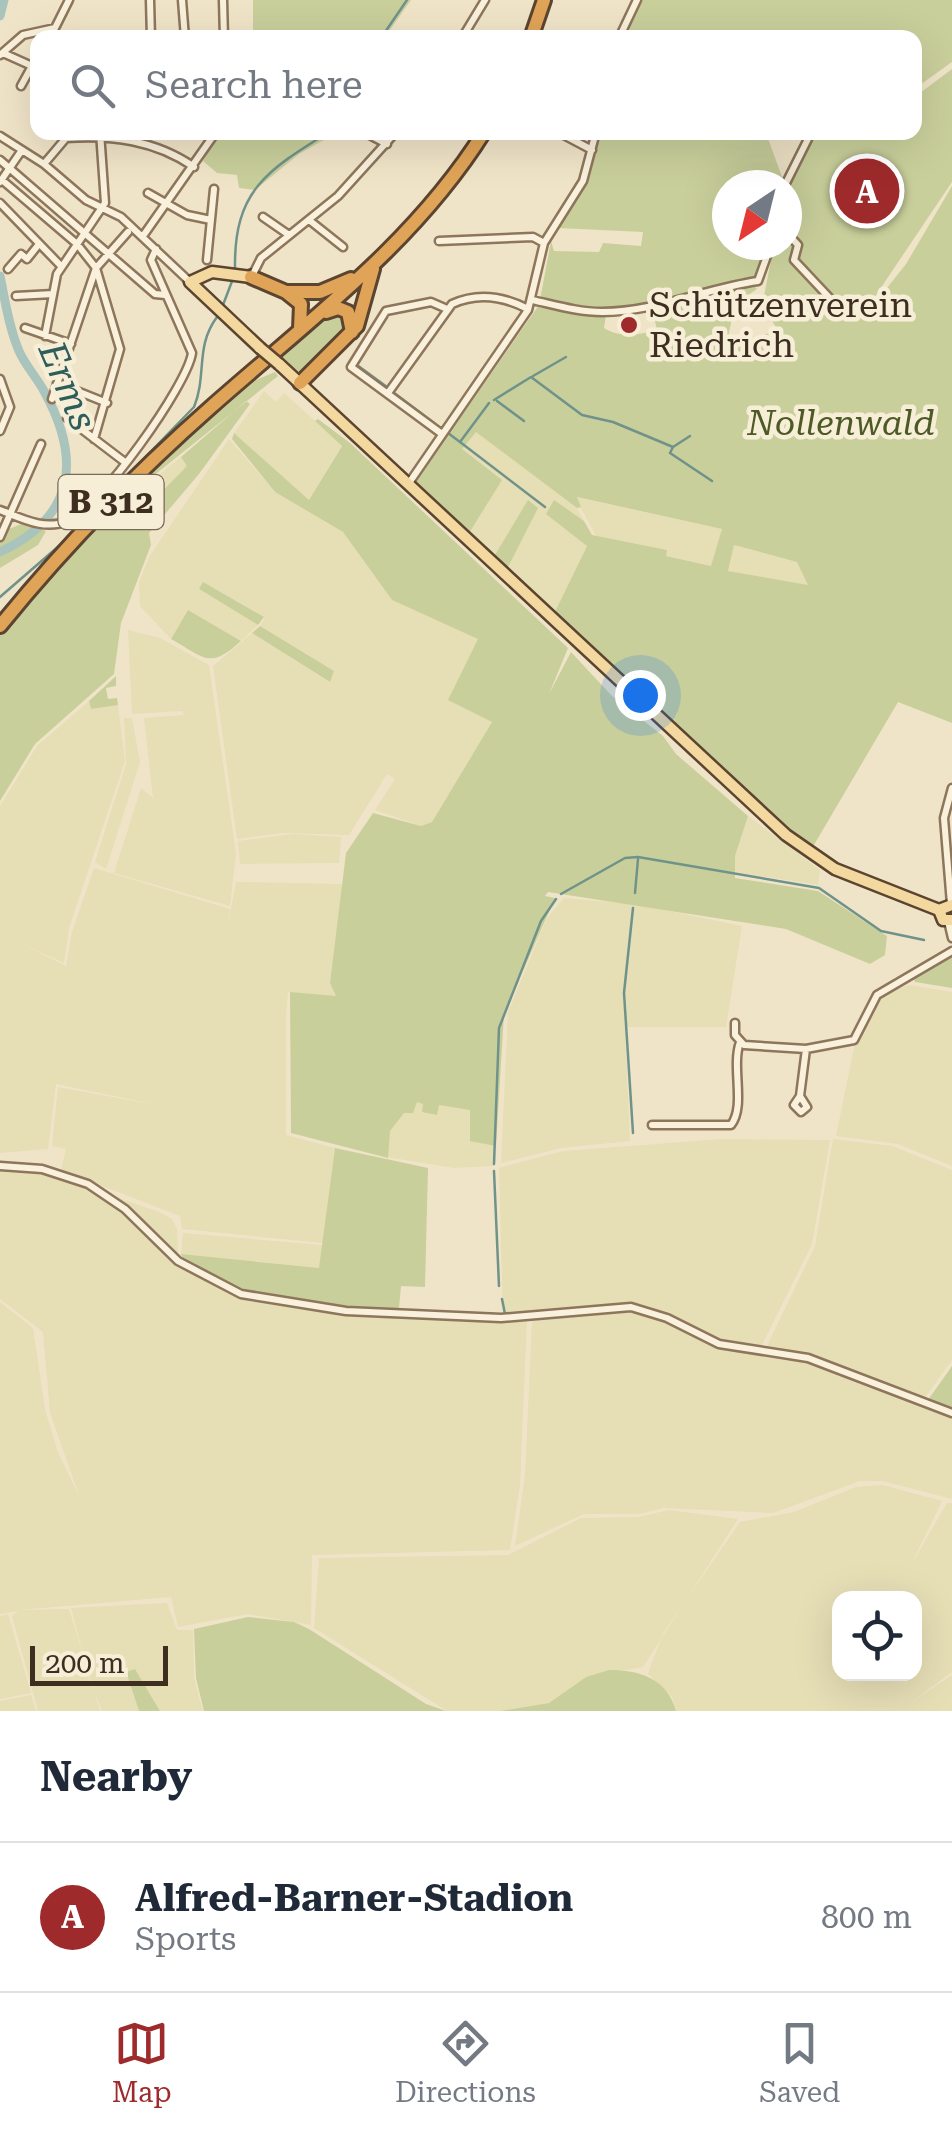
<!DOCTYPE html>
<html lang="en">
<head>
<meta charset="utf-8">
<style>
  :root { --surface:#fff; --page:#f2f2f3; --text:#1f2937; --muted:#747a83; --line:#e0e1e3; --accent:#9e2a2b }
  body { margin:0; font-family:"Roboto Serif",serif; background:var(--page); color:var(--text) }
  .controls { position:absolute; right:30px; bottom:30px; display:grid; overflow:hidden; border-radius:20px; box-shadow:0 10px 40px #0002 }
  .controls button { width:90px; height:90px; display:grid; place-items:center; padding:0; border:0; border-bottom:2px solid var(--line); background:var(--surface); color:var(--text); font:50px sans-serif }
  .compass { position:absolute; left:712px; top:170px; width:90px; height:90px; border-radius:50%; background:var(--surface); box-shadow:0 10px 40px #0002; rotate:215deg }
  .scale { position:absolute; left:30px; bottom:25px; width:138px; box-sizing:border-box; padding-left:10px; border:5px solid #3d2e20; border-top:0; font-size:28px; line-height:35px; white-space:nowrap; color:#3d2e20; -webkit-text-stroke:8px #f7eed8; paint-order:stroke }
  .you { position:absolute; left:640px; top:695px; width:35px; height:35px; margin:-25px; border:8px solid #fff; border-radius:50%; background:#1a73e8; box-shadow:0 0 0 15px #1a73e833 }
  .badge { display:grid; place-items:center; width:65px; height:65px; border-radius:50%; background:var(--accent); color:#fff; font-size:32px; font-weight:700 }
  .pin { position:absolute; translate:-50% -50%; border:5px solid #fff; box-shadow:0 2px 10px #0006 }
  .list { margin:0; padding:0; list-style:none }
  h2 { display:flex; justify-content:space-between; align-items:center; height:130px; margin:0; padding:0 40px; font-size:42px }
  h2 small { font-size:32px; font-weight:400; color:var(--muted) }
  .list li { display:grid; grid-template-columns:65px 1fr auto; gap:30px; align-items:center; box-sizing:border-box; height:150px; padding:0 40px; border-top:2px solid var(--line) }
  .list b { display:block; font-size:38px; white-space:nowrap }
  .list p { margin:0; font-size:32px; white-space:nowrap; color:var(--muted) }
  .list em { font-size:32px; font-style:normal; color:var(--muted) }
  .icon { flex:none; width:55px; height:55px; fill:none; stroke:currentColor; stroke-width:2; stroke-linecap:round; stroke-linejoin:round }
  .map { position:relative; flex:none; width:952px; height:1711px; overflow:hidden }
  .search { position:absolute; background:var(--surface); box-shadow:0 10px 40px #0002; left:30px; right:30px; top:30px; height:110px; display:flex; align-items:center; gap:25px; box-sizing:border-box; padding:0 35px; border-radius:20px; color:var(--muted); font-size:38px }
  .sheet { height:280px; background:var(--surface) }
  nav { display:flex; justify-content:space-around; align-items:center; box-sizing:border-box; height:140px; border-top:2px solid var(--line); background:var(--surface); font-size:28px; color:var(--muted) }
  nav a { display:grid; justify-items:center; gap:5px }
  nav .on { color:var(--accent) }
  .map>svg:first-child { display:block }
</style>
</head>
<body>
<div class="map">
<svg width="952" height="1711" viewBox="0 0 952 1711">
  <rect width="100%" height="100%" fill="#f0e4c8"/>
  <path fill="#e6deb5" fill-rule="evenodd" d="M264,391L276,402L284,393L342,445L309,500L234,433Z
    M476,431L577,508L584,521L554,501L587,545L556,612L508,567L528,501L495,556L469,533L461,449Z
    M229,439L275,492L343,532L392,600L479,639L449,700L492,722L432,822L421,826L375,810L395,779L387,774L349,835L283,833L237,839L213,666L252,633L329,682L334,671L260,626L265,618L204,583L200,590L258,625L241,641L188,610L171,639L140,606L139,582L149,557Z
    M181,457L188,466L151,503L140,490Z
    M575,497L722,529L715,562L711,566L666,556V550L596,536Z
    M734,545L798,562L809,586L728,571Z
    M128,630L160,638L209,665L236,854L230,906L114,873L141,788L153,798L144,718L184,715L182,711L132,714Z
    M89,701L91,709L118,705L125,761L69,928L64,963L22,944L66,966L72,932L94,868L230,909L228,924L236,882L344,884L330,983L337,997L288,992L286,1016V1135L335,1148L323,1243L182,1229L180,1216L61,1170L66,1149L52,1146L58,1087L162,1106L56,1084L48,1149L0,1153V806L37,746Z
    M124,718H132L140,762L106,869L95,862L126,764Z
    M748,816L820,870L818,885L735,872V856Z
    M293,834L341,837L339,863L240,864L238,841Z
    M564,898L635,904L742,926L726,1027H625L630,1141L561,1148L501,1163L508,1012L547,918Z
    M910,985L952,992V1166L898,1144L836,1136L854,1048L869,1015L887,992Z
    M385,1095L473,1110L495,1144L494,1166L454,1168L380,1156Z
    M722,1139L830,1140L812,1244L761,1347L717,1341L651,1310L622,1304L503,1316L499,1168L563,1151Z
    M833,1139L892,1146L952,1170V1360L924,1399L833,1364L766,1348L815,1246Z
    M0,1168L45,1172L159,1212L172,1219L177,1229L178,1261L226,1291L260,1302L343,1313L527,1320L520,1485L510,1550L312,1555L311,1625L248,1614L178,1627L171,1597L19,1610L69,1609L100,1711H38L12,1616L18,1611L0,1614V1302L33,1328L45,1409L57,1450L80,1498L50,1413L43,1332L0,1299Z
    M183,1233L322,1245L320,1268L181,1254Z
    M620,1308L664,1320L718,1347L804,1360L952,1415V1499L882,1481H860L773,1513L664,1508L640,1514H584L515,1546L525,1475L532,1321Z
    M883,1485L942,1501L911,1565L947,1503H952V1672L909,1704L952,1675V1711H676L672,1697L648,1674L652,1662L664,1632L740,1522L794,1512L856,1487ZM840,1598H914V1674H840Z
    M668,1510L738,1519L643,1667L586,1677L549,1703L500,1711H447L314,1628L319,1558L508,1555L581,1518L639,1517Z
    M167,1603L177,1630H193L194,1678L203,1711H160L135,1669L126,1673L139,1711H102L90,1682L71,1608Z
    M8,1614L31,1693L0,1699V1616Z
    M31,1695L36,1711H0V1701Z"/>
  <path fill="#c9cf9b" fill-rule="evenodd" d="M253,0H411L385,37L253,38Z
    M642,0H952V62L917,87L920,93L952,69V182L868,307L857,309L871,308L906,264L952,186V723L898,702L811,850L419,489L416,481L539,305L551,241L554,251L599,252L603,243L641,246L643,232L558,228L584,188L600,133H766L785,185H727V245H770L759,278H748L757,289L735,304L727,342H745L778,330L762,306L774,245H787V237L793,234L787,227L789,178L814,133L914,132V38L625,37ZM713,289L652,308L657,330C639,335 620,338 604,328L606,315L587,309L650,303ZM476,432L577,508L581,507L577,497L722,529L711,566L666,556L667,550L592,535L584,521L554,500L546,514L587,546L555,612L508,567L538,508L528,500L495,555L469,533L502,480L462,449ZM734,545L797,562L808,585L728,571Z
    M218,133H336L299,154L255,190L239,188L237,175L217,173L203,161Z
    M341,311L350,329L304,371L293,372L275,355L325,316Z
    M275,372L278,376L127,497L140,490L151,503L187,466L181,457L246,401L250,404L199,474L149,533L151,545L121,623L114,674L35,744L0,801V631L117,500L246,384Z
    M318,419L350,443L568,648L549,694L571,652L612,696L663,736L676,754L748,816L735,856V878L818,891L887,936L885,955L870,964L786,929L548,892L545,896L555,898L504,1014L496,1146L470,1141V1110L439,1105L437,1115L422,1112L423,1104L417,1102L413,1113H404L390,1131L388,1158L291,1133L290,992L336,996L330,983L346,853L373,813L421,826L432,822L492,722L448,700L478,639L392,600L343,532L275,492L232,439L234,433L309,500L342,446L315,421Z
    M21,524L46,531L38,545L0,568V538L5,539L9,529Z
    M203,582L264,617L258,625L199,589Z
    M188,610L241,641C209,670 205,658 171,639Z
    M260,626L334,671L330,682L252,633Z
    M116,676V686L106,688L108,699L117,698L118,705L91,709L89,701Z
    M952,956V988L915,982L914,979Z
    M335,1148L428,1168L425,1287L401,1286L399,1308C353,1309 200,1300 181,1254L319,1268Z
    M952,1366V1410L928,1400Z
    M248,1617L294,1622L309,1629L426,1704L446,1711H204L196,1678L194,1629Z
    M135,1669L160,1711H139L126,1672Z
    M609,1670C639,1670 667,1678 676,1711H500L549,1703L586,1677Z"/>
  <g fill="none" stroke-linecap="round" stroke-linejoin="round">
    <path stroke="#6f938a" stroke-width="2.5" d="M381,38L407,0
      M235,268C234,191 266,171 329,132
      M270,279L291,286
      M223,305L234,276
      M357,365L387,387
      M533,376L566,357
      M393,392L434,423
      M494,400L531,377L582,415L613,422L673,447L690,436
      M497,401L524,421
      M448,433L460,442L489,403
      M460,442L545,507
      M673,447L670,453L712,481
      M0,597L60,545L194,407C207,376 195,346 217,317
      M635,893L638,859
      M561,894L625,858L638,857L819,888L881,931L924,940
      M633,908L624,993L633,1133
      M494,1164L499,1028L541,921L556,899
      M494,1171L499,1286
      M502,1299L505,1314"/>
    <path stroke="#a9c4bc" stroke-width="9" d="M0,16L4,0
      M0,276C5,300 9,328 19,351C25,365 37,378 44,391C82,460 75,517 0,552"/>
    <g stroke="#8d765c" stroke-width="11">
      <path id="minor" d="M150,0L151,38
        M182,0L185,38
        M223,0L224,38
        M462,38L485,0
        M619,38L637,0
        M3,53L32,66L21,86
        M0,55L23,35L55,28L69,0
        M60,132L66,138C112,135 155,140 194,167
        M364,132L387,144
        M558,132L592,150
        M0,136L44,164L86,200L121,217L190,282
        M0,160L155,294L165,295
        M44,164L66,138
        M2,180L77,244L96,268L120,349L94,439
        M0,182L22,150
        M785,185L810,135
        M148,193L187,215L211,220
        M0,203L61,266
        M263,217L289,235
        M309,220L343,247
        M787,233L798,245L794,260L840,309
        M143,236L216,132
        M439,241L533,237L544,243
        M207,260L214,189
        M8,269L21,254L27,259L39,244
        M252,276L261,258L338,196L396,132
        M16,296L53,294
        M532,300C555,305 578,312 602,312C656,312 707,288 758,281L771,245
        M25,328L71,344
        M45,336L57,274L105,203L100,132
        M0,379L10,407L0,431
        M57,383L107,403
        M388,393L452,304C478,292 503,296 528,309
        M52,399L96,268L128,232
        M67,418L126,463
        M442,434L351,367L386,311L431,302L447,309
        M409,483L528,310L544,243L583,181L596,132
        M0,510C21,518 44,531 68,521C99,509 187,386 192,353L151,260L156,249
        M0,537L41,444
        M951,904L944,818L952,788
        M948,921L952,938
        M735,1023V1035L744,1045L806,1049
        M800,1096L807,1107L801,1112L794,1105L800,1096L806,1049L854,1040L877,995L952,951
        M652,1125H731C746,1106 731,1067 740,1042
        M0,1166L42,1169L88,1184L125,1209L178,1261L241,1294L346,1311L501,1318L631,1307L667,1318L719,1344L808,1358L952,1413"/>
    </g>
    <g stroke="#5b4430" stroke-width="15">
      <path id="major" d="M251,277L212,272L190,282L260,348
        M279,364L786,835L835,869L939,910L943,920H952
        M939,910L952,905"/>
    </g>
    <g stroke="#5b4430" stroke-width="18">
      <path id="highway" d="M531,38L544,0
        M251,277L286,292L301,304L300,329
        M286,292H320L351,279
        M326,312L338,308L348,312L352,332
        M300,383L357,326L373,269
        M0,626C64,547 135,474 211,407C308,321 414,244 484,132"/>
    </g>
    <use href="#minor" stroke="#faf1dc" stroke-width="6"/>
    <use href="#major" stroke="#f3d9a0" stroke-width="10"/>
    <use href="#highway" stroke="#e0a458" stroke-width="12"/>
    <g stroke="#5b4430" stroke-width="15" stroke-linecap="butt">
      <path id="major-bridge" d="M260,348L279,364"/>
    </g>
    <use href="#major-bridge" stroke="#f3d9a0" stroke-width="10"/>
  </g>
  <circle fill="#9e2a2b" stroke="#f7eed8" stroke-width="4" cx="629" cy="325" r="10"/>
  <g text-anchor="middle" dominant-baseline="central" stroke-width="9" stroke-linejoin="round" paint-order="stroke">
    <rect fill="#f7eed8" stroke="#756857" stroke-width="2.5" x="58.5" y="475" width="105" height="54" rx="8"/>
    <g font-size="32" font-weight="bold" fill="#3d2e20">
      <text x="111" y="502">B 312</text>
    </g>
    <g font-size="35" fill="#3d2e20" stroke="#f7eed8" text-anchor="start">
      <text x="649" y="305">Schützenverein<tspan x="649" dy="40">Riedrich</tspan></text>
    </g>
    <g font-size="35" font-style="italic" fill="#4d5a26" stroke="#f7eed8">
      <text x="841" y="423">Nollenwald</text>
    </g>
    <g font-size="38" font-style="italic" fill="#2f5d5a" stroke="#f7eed8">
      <text transform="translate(68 386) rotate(67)">Erms</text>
    </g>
  </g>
</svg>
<div class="controls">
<button><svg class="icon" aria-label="locate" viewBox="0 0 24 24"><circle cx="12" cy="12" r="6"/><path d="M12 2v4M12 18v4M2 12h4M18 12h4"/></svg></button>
</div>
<svg class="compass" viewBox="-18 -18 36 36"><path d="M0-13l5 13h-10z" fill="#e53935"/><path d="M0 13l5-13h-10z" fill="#747a83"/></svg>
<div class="scale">200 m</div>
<div class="you"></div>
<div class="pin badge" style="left:867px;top:191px">A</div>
<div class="search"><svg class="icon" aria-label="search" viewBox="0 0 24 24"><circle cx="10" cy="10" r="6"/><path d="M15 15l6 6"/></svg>Search here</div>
</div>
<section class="sheet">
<h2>Nearby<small></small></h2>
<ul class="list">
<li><span class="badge">A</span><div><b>Alfred-Barner-Stadion</b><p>Sports</p></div><em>800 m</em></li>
</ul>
</section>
<nav>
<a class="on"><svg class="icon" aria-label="map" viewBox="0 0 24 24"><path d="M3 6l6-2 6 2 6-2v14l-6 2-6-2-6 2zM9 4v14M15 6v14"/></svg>Map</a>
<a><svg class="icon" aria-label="directions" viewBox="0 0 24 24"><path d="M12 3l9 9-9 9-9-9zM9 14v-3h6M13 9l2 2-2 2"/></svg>Directions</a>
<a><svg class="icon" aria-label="saved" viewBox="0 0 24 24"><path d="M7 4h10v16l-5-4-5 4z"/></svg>Saved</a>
</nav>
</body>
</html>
